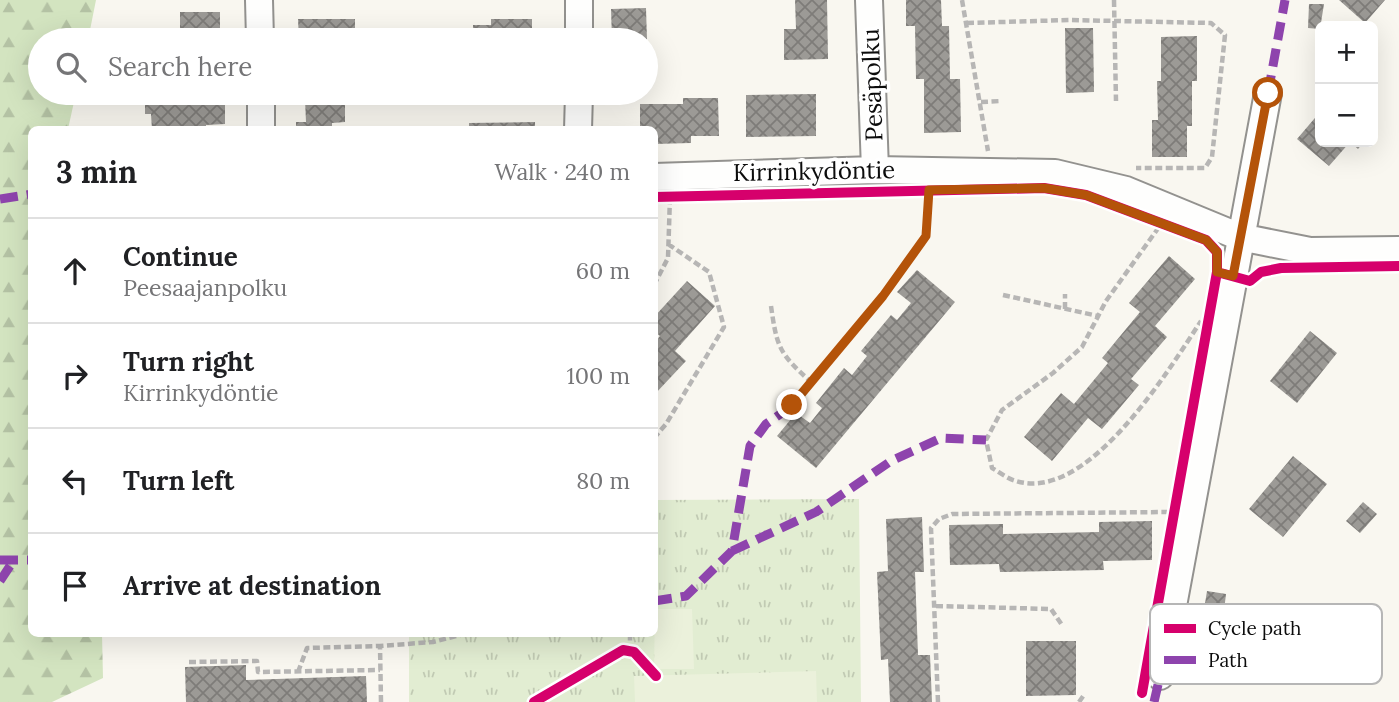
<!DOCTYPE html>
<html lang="en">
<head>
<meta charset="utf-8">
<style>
  :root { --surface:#fff; --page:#f2f2f2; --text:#202124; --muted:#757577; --line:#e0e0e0 }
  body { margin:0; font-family:Lora,serif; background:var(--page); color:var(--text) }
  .controls { position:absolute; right:21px; top:21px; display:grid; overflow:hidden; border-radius:10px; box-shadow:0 7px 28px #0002 }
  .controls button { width:63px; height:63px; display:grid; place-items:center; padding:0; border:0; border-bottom:2px solid var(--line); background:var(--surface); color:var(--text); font:35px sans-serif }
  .stop { position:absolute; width:21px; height:21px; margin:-16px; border:5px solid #b45309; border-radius:50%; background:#fff }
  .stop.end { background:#b45309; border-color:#fff; box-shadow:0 2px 7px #0008 }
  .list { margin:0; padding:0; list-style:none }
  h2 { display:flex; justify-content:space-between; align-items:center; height:91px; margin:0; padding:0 28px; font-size:30px }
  h2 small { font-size:23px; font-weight:400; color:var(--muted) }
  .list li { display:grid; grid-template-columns:46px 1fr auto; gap:21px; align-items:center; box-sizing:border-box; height:105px; padding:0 28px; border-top:2px solid var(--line) }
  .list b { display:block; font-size:26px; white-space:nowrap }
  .list p { margin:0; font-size:23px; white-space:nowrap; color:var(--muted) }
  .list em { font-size:23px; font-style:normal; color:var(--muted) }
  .icon { flex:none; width:38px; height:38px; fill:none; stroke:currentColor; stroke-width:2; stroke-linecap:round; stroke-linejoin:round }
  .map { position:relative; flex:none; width:1399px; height:702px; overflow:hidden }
  .search { position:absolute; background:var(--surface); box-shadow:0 7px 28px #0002; left:28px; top:28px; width:630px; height:77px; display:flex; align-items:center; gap:18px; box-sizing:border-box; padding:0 24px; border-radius:38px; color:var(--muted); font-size:26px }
  .panel { position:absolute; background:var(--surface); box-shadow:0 7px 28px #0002; left:28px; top:126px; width:630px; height:511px; border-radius:10px }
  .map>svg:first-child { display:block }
</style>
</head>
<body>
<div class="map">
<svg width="1399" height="702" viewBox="0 0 1399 702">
  <defs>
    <pattern id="forest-firs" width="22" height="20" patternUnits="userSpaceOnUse" patternTransform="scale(1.75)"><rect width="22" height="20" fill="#d3e4c0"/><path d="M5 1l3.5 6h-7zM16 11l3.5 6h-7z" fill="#b4c2a4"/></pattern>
    <pattern id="park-tufts" width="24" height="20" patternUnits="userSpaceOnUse" patternTransform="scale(1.75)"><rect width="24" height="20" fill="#e2edd2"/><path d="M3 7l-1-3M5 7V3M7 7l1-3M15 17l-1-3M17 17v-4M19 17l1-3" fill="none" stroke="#c1cab3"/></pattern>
    <pattern id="building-cross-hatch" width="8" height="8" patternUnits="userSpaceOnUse" patternTransform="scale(1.75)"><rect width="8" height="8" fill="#9c9a96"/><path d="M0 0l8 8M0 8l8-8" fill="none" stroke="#7e7c79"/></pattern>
  </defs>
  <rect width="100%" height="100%" fill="#f9f7f0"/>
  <path fill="url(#forest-firs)" d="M0,0H96L88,40H40V93H76L68,129L32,130V634H102L103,678L52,702H0Z"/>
  <path fill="url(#park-tufts)" d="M859,499L861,702H409V634H654L655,500Z"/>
  <path fill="#ebf1db" d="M655,609H692L694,669H654Z
    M816,671L817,702H635L634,676Z"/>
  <path fill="url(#building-cross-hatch)" d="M795,0H827L828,59L784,60V29H796Z
    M906,0H941L942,26H949L950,79H960L961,132L924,133V79H916L915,26H906Z
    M1339,0H1385L1365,23Z
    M1309,4H1324L1320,29L1308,28Z
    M646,8L647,40H612L611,9Z
    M180,12H220V40H180Z
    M298,19H355V40H299Z
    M491,19H532V40H473V25H491Z
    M1065,28H1093L1094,92L1066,93Z
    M1197,36V81H1192V126H1187V157H1152V120H1158L1157,81H1161V37Z
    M816,94V136L746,137V95Z
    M683,98H718L719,136H691V143L654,144V130H640V104H683Z
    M225,99V124L206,125V130H152L151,114H145V100Z
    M305,99H345V122L332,123V130H296V122H306Z
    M1320,112V142H1350L1329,166L1297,139Z
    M535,122V130H469V123Z
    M1350,142H1364L1358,149Z
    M1169,256L1195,279L1155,326L1167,337L1131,379L1139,385L1102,429L1088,418L1052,461L1024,437L1061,393L1074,404L1108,363L1102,358L1140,312L1129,303Z
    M917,270L955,302L816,468L777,436L796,413L810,423L822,408L816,403L844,368L852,375L867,356L861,351L891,315L897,320L911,303L897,292Z
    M687,281L715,306L675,351L686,361L654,395V343L660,336L654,331V317Z
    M1310,331L1337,353L1297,403L1270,381Z
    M1293,456L1327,484L1283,537L1249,509Z
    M1363,502L1377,514L1360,533L1346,521Z
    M922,517L924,572H915L918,655H930L932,702H890L888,659L881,660L877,572L888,571L886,519Z
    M1152,521V560L1103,561L1104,570L1000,572L999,564L950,565L949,525L1003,524V534L1099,532V522Z
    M1207,591L1226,594L1223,619L1203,616Z
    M1246,603L1286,611L1275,666L1235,658Z
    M1026,641H1076V695L1026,696Z
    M246,665V680L366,676L367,702H186L185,667Z"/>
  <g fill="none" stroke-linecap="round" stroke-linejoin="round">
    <g stroke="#93928f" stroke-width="30">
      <path id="minor" d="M259,0L260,40
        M869,0L875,170
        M579,40V0
        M261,93V130
        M578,130L579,93
        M654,177L875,170L1055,173L1126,190L1240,237L1310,251L1399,250
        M1160,676L1268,93"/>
    </g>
    <path stroke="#b7b6b5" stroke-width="4.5" stroke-dasharray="7 3.5" stroke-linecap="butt" d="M962,0L988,151
      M1114,0L1116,101
      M967,23L1070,20L1211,23L1225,35L1212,157L1205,168H1136
      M981,102L1001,101
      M1159,227L1106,301L1082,347L1053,373L1002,410L986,440L992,468C999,472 1008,479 1016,481C1088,503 1168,371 1201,321
      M654,285L668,258L670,197
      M1003,295L1098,316
      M771,306C777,348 779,353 811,382
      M1065,309V294
      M792,406L883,296L926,235L929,194
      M654,438L666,424L724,327L709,272L668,244
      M936,606L1051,609L1062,625
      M630,651V634
      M189,662L257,661L258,672L380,670
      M298,672L307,648L380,646
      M381,702L380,646L433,642L464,634
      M938,702L931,528L939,519L952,514L1169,512
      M1079,702L1084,695"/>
    <use href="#minor" stroke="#fefefd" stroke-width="26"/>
    <path stroke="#8e44ad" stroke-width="9" stroke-dasharray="18 9" stroke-linecap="butt" d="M1268,93L1285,0
      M0,199L32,194
      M732,551L816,512L891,461L941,438L986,440
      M0,560H32
      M0,581L14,560
      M654,601L686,596L732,551L750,446L766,424L792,406
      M1154,702L1160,676"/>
    <g stroke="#fff" stroke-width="15">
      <path id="cycleway" d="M654,197L1044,188L1086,195L1206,240L1217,252V272L1250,281L1261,272L1281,268L1399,266
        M1142,693L1217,272
        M534,702L623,650L634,652L656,676"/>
    </g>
    <use href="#cycleway" stroke="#d6006c" stroke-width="10"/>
  </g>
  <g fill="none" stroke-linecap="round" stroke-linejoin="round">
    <path stroke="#b45309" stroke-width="9" d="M792,405L883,296L926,236L929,190L1044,188L1086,195L1206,240L1217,252V272L1233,276L1268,93"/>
  </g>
  <g text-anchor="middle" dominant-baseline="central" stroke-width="7" stroke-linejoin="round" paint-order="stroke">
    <g font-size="24" fill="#0c0c0c" stroke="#fff">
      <text transform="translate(872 85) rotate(-92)">Pesäpolku</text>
      <text transform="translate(814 171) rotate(-1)">Kirrinkydöntie</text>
    </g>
  </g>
  <rect x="1150" y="604" width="232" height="80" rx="10" fill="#fff" stroke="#b6b6b6" stroke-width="2"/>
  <rect x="1164" y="624" width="32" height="9" fill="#d6006c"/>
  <rect x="1164" y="656" width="32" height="8" fill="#8e44ad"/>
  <g font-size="19" fill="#0c0c0c">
    <text x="1208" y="635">Cycle path</text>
    <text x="1208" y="667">Path</text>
  </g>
</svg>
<div class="controls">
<button>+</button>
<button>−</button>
</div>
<div class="stop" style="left:1268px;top:93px"></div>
<div class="stop end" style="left:792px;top:405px"></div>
<div class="search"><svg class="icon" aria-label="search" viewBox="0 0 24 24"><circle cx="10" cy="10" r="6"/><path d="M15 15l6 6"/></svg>Search here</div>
<section class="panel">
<h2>3 min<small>Walk · 240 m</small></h2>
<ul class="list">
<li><svg class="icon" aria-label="ahead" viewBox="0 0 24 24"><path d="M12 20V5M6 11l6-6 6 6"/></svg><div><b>Continue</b><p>Peesaajanpolku</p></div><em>60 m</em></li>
<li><svg class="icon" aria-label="right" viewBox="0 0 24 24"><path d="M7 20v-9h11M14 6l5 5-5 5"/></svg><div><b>Turn right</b><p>Kirrinkydöntie</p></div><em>100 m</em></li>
<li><svg class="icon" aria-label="left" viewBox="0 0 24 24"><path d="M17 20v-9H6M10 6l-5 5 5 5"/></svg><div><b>Turn left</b></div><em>80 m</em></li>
<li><svg class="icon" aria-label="arrive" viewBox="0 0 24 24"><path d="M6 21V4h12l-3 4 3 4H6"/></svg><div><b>Arrive at destination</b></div></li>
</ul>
</section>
</div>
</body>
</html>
